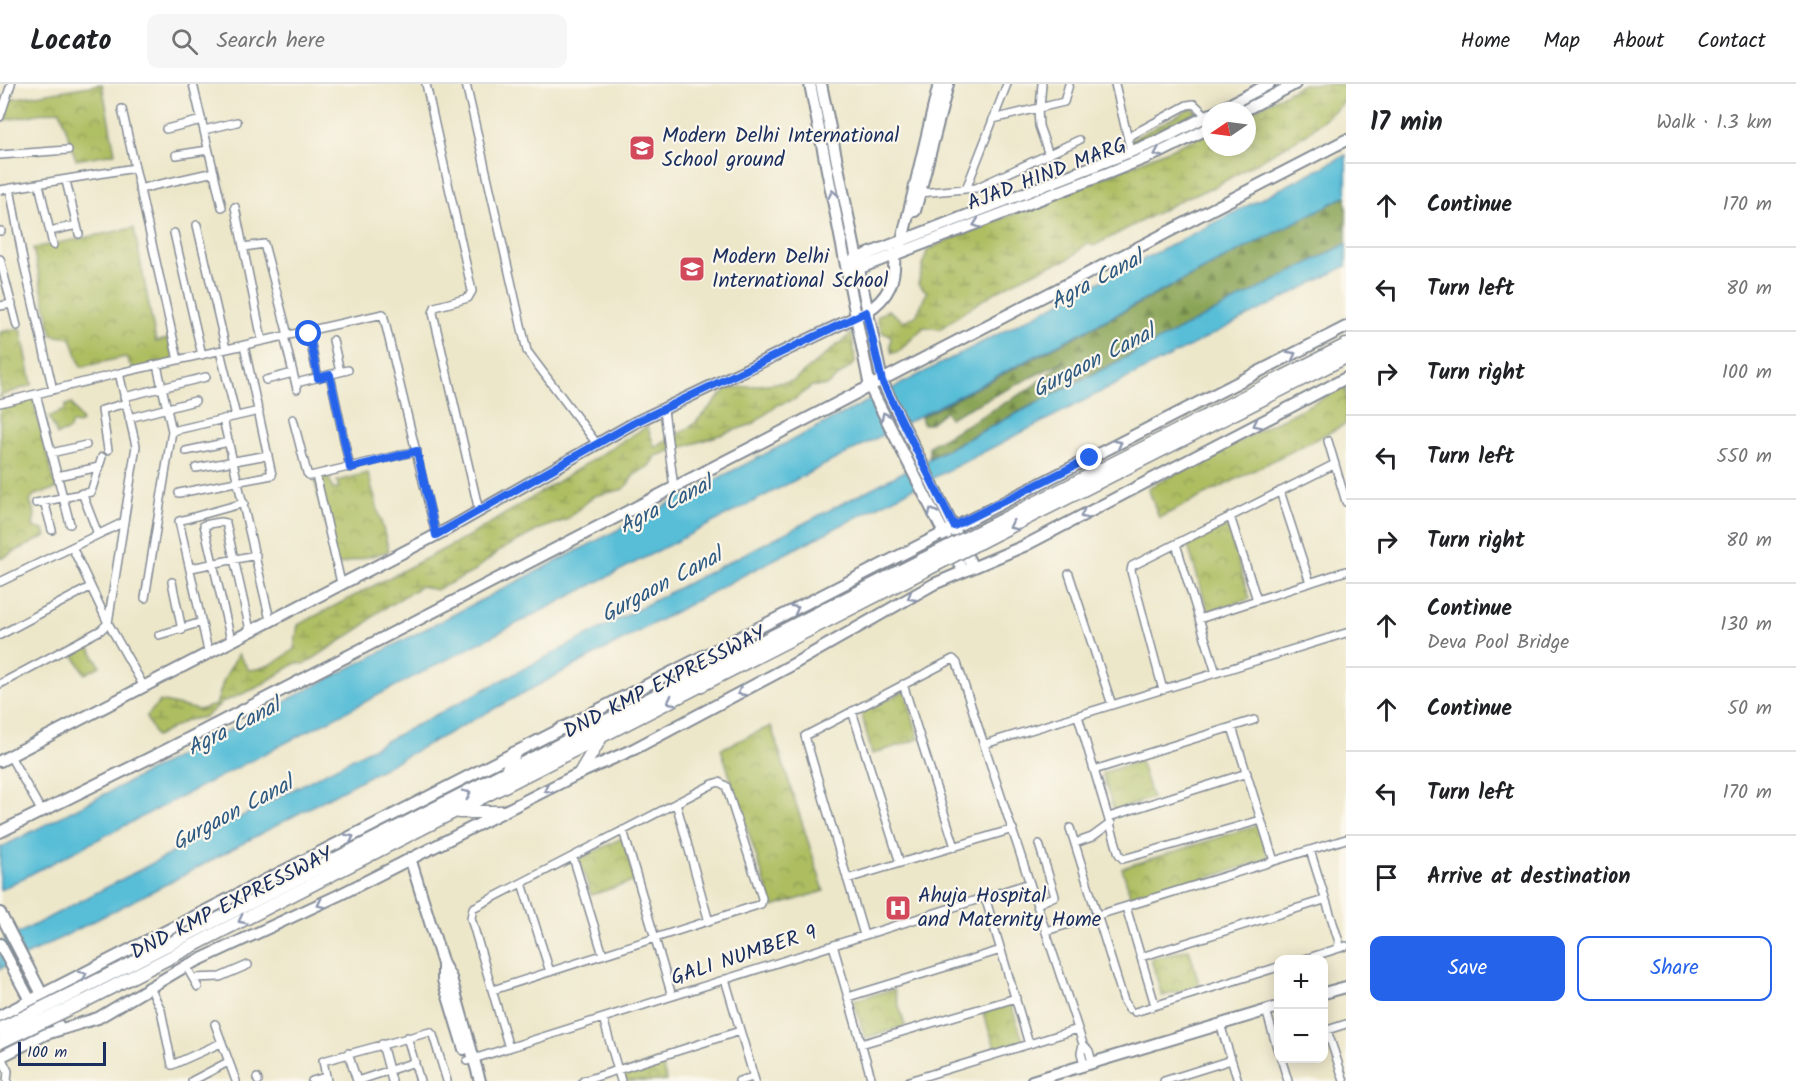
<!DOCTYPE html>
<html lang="en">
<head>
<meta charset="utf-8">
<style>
  :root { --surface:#fff; --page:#f6f6f6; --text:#202124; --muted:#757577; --line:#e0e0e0; --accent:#2563eb }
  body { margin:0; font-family:Kalam,sans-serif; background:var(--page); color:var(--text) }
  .controls { position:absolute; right:18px; bottom:18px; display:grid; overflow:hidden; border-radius:12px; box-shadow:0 3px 15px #0003 }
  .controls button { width:54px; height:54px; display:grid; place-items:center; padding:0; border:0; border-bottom:2px solid var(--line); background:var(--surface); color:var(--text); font:30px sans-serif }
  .compass { position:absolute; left:1202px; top:18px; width:54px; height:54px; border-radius:50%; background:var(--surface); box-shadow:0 3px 15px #0003; rotate:257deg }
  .scale { position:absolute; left:18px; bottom:15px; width:88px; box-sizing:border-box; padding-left:6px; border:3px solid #1b2f5e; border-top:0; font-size:16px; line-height:21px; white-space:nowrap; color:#1b2f5e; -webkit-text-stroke:4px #fbf7ec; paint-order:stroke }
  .stop { position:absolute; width:18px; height:18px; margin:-14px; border:4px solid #2563eb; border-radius:50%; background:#fff }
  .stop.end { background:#2563eb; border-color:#fff; box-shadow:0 2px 6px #0008 }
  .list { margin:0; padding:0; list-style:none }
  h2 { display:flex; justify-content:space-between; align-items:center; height:78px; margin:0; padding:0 24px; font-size:26px }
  h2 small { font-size:20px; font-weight:400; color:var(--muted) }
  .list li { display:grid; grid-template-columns:39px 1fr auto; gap:18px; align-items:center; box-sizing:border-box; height:84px; padding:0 24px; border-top:2px solid var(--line) }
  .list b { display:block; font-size:22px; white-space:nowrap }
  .list p { margin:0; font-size:20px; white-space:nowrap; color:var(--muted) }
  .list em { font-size:20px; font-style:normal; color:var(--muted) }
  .actions { display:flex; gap:12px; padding:18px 24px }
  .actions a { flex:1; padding:14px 0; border:2px solid var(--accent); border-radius:12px; text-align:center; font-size:21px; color:var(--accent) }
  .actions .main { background:var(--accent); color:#fff }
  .icon { flex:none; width:33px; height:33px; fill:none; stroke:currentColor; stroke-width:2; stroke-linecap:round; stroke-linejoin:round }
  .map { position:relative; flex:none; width:1346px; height:997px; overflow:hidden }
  header { display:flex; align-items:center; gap:36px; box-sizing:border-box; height:84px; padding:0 30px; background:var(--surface); border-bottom:2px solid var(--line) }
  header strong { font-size:28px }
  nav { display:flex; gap:33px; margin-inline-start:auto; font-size:21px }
  .search { width:420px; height:54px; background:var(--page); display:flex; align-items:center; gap:15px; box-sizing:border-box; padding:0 21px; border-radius:12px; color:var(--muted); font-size:22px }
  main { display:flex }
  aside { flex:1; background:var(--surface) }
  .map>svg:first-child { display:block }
</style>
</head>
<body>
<header>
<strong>Locato</strong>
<div class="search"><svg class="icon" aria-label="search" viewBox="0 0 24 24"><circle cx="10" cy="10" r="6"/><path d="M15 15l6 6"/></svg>Search here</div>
<nav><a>Home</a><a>Map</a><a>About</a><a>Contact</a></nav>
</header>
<main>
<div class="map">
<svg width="1346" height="997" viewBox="0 0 1346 997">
  <defs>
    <pattern id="forest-firs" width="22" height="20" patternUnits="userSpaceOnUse" patternTransform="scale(1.5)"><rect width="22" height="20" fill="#8aa456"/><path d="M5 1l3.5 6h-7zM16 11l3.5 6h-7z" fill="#70864a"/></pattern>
    <pattern id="wetland-marsh" width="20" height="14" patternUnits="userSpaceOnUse" patternTransform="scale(1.5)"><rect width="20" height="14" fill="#adbd60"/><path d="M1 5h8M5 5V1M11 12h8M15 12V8" fill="none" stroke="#8c9a52"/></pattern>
    <pattern id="park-crowns" width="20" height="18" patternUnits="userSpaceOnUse" patternTransform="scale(1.5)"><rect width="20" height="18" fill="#adbd60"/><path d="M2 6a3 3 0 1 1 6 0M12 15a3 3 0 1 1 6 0" fill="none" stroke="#8c9a52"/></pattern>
  </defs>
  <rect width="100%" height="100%" fill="#fbf7ec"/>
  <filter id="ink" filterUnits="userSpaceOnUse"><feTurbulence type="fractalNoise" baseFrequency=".0167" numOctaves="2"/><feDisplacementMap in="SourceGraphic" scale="12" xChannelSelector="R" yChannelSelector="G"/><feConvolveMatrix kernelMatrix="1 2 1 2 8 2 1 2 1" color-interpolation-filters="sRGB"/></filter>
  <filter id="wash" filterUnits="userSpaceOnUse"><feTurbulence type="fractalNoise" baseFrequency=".008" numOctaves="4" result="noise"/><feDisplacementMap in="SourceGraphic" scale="24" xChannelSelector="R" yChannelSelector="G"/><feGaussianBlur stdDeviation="1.35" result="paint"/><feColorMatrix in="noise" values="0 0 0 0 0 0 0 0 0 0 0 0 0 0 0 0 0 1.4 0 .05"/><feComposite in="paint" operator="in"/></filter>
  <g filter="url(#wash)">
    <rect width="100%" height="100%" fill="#ede7ca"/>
    <path fill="url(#forest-firs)" stroke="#526a5a" stroke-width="1.5" d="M1346,112V160L929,374V362L1028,306L1064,277L949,334L945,327L929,340H923L921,333Z"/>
    <path fill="url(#wetland-marsh)" stroke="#64765f" stroke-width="1.5" d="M1303,0H1346V17L1305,51L1214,103L1185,114L1094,162L1088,159C1081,163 1074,173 1066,176C1024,189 978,217 940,245L924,243L898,268L892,269L890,263L891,252L883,249L877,237L878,232L888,226L903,237L916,232L927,208L918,200L927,167L941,159L1052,115L1211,48V63H1247V30Z
      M852,249L855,279L826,302H812L795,315L777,321L753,340L656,372L649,382L634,391L624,405L594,412L566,436L540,445L499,467L473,488L436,506L421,502L378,528L362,543L305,580L296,579L256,604L223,618L205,633L187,636L156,653L146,633L160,617L199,626L216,621L224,595L238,570L249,586C267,585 281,576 294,565L298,541L473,450L647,342L655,364L692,342L727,305L793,297Z"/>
    <path fill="url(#park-crowns)" stroke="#64765f" stroke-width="1.5" d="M102,0L115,69L76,76L60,26L5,36L6,16Z
      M1190,24L1198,27L1132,59L1131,56Z
      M134,144L156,258L171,254L174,277L134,286L125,273L81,283L71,254L52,251L33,164Z
      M21,244L32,301L2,311L0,315V248Z
      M1346,302V340L1159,434L1148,404Z
      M32,312L56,405L34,411L30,418L35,430L33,443L44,446L46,452L0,475V322Z
      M71,319L82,338L77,341L72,339L69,346L57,351L49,333L65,326V322Z
      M368,389L389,467L337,481L314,394L328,390L333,406L339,404L337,397Z
      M1227,442L1250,515L1208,527L1188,462Z
      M87,559L100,582L85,590L72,568Z
      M905,607L919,655L872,670L861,628Z
      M771,642L824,807L773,823L721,665Z
      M1140,677L1152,714L1114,727L1102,689Z
      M1259,741L1269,775L1132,817L1122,784Z
      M622,754L635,797L591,811L579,775Z
      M1189,865L1200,902L1162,912L1151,875Z
      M894,905L905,942L865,954L854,916Z
      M1011,920L1023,957L996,966L983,929Z
      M660,976L667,997H624L622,988Z"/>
    <path fill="#59bed7" stroke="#3a769a" stroke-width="1.5" d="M1346,71V112L0,806V764Z
      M1346,160V182L742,492L180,793L0,885V859L684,501Z"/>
  </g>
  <g filter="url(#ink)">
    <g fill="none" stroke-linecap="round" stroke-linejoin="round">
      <g stroke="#848b94" stroke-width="10">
        <path id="street" d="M193,0L222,123
          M426,0L472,207L468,214L435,223L433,229L479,427
          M466,0L527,267L597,360
          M1115,0L1131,68
          M1038,24L1039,42L1049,71
          M1040,24L1042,0
          M122,25L178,276
          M0,33L11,0
          M993,35L1064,18L1069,0
          M166,45L202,36
          M204,46L237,38
          M1128,53L1187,21L1194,20L1207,32
          M0,71L68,66
          M176,71L208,66
          M66,97L79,150
          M39,100L53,161
          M10,104L23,176L53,306
          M139,105L214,88
          M966,105L1007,0
          M0,106L135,84
          M920,109L976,104L1079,56
          M235,123L262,256
          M197,141L226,265
          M0,147H1
          M50,147L77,141
          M174,149L202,271
          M244,163L264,160L288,251
          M0,175L17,242
          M0,222L12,220
          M308,246L318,294
          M284,252L297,305
          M333,256L340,288
          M220,267L236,332
          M330,291L350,384
          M266,296L293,289
          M296,299L348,286
          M36,310L70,440
          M124,313L206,293
          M0,319L124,288L383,230L436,451
          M664,326L674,404
          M129,334L195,317
          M223,335L270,536
          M293,335L307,389L310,392L417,367
          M172,347L259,327
          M1328,357L1346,418
          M108,366L102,326L126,319
          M186,367L229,358
          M51,369L86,361
          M196,384L268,371
          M316,391L341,499
          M57,392L99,383
          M1280,407L1310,499
          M82,409L98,450
          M179,409L272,391L244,261
          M44,417L52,446
          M36,419L91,408L102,373
          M1230,432L1257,516
          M1176,460L1216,589
          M72,463L108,539L143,601
          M191,484L256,471
          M1069,490L1112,621
          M0,498L124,438
          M172,498L182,546
          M145,514L172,347L157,281
          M1199,535L1346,487
          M0,551L90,503
          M159,551L202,538
          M231,556L204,441L220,438L226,439L250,546
          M208,567L179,437L244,419
          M0,600L101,546L108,539L136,362L119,289
          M903,600L955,763
          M1163,606L1131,487L1132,482L1335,380
          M852,627L900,779
          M1078,632L1119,770L1123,775L1261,736
          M1232,643L1274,777
          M985,660L1346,549
          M10,672L42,728
          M1094,686L1254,636
          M676,719L709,838
          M1109,733L1247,689
          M1070,744L1124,917L1129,925
          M623,746L672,912
          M1075,759L1092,753L1111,739
          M1310,766L1339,858L1338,864
          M573,773L603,871
          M847,795L1013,745
          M522,799L550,888
          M985,813L1029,960
          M1037,820L1055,812L1039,760
          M1126,823L1155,921
          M1046,847L1346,755
          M864,851L805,652L953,575L957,579L1083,960
          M833,861L872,997
          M1141,873L1324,816
          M1302,876L1346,862
          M186,882L198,903
          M193,894L220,893L248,881
          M725,895L755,997
          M151,905L161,926L172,981L221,959
          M493,906L761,820L762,814L726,702L719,698L713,700L473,824L471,834L509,964
          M848,913L1001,866
          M1266,926L1278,967
          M1135,928L1278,883
          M603,934L621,997
          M215,940L236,997
          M1220,940L1238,997
          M1327,946L1344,997
          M1324,947L1346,940
          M407,953L420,997
          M382,960L392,997
          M861,960L1016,914
          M348,969L357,997
          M1,973L8,987L7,997
          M1281,974L1288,997
          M467,977L1030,799
          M1084,980L1081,969L1083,960L1089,967L1092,978
          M257,994L258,997
          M192,997L228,978
          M312,997L325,993
          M327,997L323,977L430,948L433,951L447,997
          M357,997L415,978
          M583,997L740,947
          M739,997L753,993
          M909,997L1078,945
          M1164,997L1231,976"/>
      </g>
      <g stroke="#848b94" stroke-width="14">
        <path id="secondary" d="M810,0L870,303L963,487
          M821,0L882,297L972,482
          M1217,27L1269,0
          M1243,27L1295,0
          M915,127L948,0
          M901,161L939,0
          M850,177L1158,57L1211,30
          M852,187L1108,89L1163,67L1211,43
          M0,677L448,445L634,339L866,228C889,214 896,196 894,170
          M0,748L168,665L1346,56
          M410,774L443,880L451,894L480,997
          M0,829L60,945
          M0,860L34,924
          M443,882V896L464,965
          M1324,909L1346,903
          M0,932L1346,243
          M0,973L46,950L98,934L186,882L339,811L580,689L634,665L790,582L934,500L1024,462L1346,294
          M1032,997L1278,923"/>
      </g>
      <g stroke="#848b94" stroke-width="15">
        <path id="highway" d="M986,444L1346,261
          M990,453L1346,273
          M562,644L587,647
          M580,689L600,655
          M506,690L514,669
          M459,728H502
          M77,907L924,475
          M83,918L928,485"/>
      </g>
      <use href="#street" stroke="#fff" stroke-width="7"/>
      <use href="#secondary" stroke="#fff" stroke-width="10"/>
      <use href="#highway" stroke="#fff" stroke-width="12"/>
      <g stroke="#848b94" stroke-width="15" stroke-linecap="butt">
        <path id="highway-bridge" d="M924,475L986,444
          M928,485L990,453
          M0,945L77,907
          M0,958L83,918"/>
      </g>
      <use href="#highway-bridge" stroke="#fff" stroke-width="12"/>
    </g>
    <defs><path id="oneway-chevron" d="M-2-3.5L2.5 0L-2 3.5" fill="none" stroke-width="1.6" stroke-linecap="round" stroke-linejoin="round" transform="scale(1.5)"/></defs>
    <g stroke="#8d97ae">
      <use href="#oneway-chevron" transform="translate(1158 69) rotate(157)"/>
      <use href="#oneway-chevron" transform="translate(833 110) rotate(-102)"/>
      <use href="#oneway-chevron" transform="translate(977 140) rotate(160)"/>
      <use href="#oneway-chevron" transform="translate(1292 271) rotate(-28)"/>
      <use href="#oneway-chevron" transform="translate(885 332) rotate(-116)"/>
      <use href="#oneway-chevron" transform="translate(1257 340) rotate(153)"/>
      <use href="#oneway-chevron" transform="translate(1118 360) rotate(-27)"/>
      <use href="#oneway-chevron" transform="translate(932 428) rotate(-116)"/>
      <use href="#oneway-chevron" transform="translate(1084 431) rotate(153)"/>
      <use href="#oneway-chevron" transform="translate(1013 442) rotate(153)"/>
      <use href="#oneway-chevron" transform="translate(911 513) rotate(150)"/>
      <use href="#oneway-chevron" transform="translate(795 525) rotate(-28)"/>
      <use href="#oneway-chevron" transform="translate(741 608) rotate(152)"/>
      <use href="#oneway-chevron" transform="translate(671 617) rotate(153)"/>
      <use href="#oneway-chevron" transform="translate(548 705) rotate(153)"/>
      <use href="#oneway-chevron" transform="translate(467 710) rotate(-27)"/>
      <use href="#oneway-chevron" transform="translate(350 754) rotate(-27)"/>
      <use href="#oneway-chevron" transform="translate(321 820) rotate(154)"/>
      <use href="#oneway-chevron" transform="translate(242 836) rotate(153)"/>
      <use href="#oneway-chevron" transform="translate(83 891) rotate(-27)"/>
    </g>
  </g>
  <g fill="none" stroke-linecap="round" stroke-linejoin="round" filter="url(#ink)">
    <path stroke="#2563eb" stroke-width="8" d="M309,250L318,294L330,291L350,384L417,367L436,451L634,339L866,228L882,297L954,442L1090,374"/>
  </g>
  <defs>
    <g id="school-square" transform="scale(1.35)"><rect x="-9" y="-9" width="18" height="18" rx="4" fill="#d1495b" stroke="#fbf7ec"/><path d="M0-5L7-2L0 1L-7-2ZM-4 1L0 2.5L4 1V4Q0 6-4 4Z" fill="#fff"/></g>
    <g id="hospital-square" transform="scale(1.35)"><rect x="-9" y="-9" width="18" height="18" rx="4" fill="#d1495b" stroke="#fbf7ec"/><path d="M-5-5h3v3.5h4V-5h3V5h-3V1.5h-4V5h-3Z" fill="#fff"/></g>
  </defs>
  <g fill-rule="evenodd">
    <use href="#school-square" x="642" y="64"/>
    <use href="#school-square" x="692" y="185"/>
    <use href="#hospital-square" x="898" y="824"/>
  </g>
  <g text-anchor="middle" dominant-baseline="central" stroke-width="4.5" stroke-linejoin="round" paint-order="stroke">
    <g font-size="21" fill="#1b2f5e" stroke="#fbf7ec" text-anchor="start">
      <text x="662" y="52">Modern Delhi International<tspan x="662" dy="24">School ground</tspan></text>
      <text x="712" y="173">Modern Delhi<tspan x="712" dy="24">International School</tspan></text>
      <text x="918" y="812">Ahuja Hospital<tspan x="918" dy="24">and Maternity Home</tspan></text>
    </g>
    <g font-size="21" fill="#1b2f5e" stroke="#fbf7ec">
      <text transform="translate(1047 91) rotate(-21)">AJAD HIND MARG</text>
      <text transform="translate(665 599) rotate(-27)">DND KMP EXPRESSWAY</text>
      <text transform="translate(232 820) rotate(-27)">DND KMP EXPRESSWAY</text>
      <text transform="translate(744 872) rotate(-18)">GALI NUMBER 9</text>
    </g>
    <g font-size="22" font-style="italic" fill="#2e5a82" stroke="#fbf7ec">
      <text transform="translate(1097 197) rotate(-28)">Agra Canal</text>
      <text transform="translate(1094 278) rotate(-27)">Gurgaon Canal</text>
      <text transform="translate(666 422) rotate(-27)">Agra Canal</text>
      <text transform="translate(662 502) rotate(-28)">Gurgaon Canal</text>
      <text transform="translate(234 644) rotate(-27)">Agra Canal</text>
      <text transform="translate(233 730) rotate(-28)">Gurgaon Canal</text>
    </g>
  </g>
</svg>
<div class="controls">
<button>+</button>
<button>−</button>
</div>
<svg class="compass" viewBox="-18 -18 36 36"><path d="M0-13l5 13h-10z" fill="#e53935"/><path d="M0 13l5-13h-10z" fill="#757577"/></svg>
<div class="scale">100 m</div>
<div class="stop" style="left:309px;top:250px"></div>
<div class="stop end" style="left:1090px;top:374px"></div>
</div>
<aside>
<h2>17 min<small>Walk · 1.3 km</small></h2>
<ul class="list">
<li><svg class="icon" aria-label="ahead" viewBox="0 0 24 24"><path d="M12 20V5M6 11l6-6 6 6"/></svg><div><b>Continue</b></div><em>170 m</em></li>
<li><svg class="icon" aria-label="left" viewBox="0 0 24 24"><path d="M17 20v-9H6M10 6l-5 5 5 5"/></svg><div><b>Turn left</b></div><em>80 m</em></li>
<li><svg class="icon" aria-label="right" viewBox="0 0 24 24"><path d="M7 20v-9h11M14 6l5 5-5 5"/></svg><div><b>Turn right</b></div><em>100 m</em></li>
<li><svg class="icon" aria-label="left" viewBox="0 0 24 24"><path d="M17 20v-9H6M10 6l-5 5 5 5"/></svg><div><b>Turn left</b></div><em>550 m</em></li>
<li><svg class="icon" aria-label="right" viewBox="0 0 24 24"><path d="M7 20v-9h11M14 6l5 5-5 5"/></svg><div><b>Turn right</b></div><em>80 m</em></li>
<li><svg class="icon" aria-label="ahead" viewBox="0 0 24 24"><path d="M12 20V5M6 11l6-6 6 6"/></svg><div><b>Continue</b><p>Deva Pool Bridge</p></div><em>130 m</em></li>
<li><svg class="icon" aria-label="ahead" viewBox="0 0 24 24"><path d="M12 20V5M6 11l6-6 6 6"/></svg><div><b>Continue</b></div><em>50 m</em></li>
<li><svg class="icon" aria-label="left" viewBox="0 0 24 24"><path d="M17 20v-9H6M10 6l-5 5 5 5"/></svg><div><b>Turn left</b></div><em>170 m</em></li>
<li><svg class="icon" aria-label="arrive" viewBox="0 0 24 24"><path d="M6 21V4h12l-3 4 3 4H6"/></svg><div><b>Arrive at destination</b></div></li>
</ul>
<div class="actions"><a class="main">Save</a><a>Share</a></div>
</aside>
</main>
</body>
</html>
